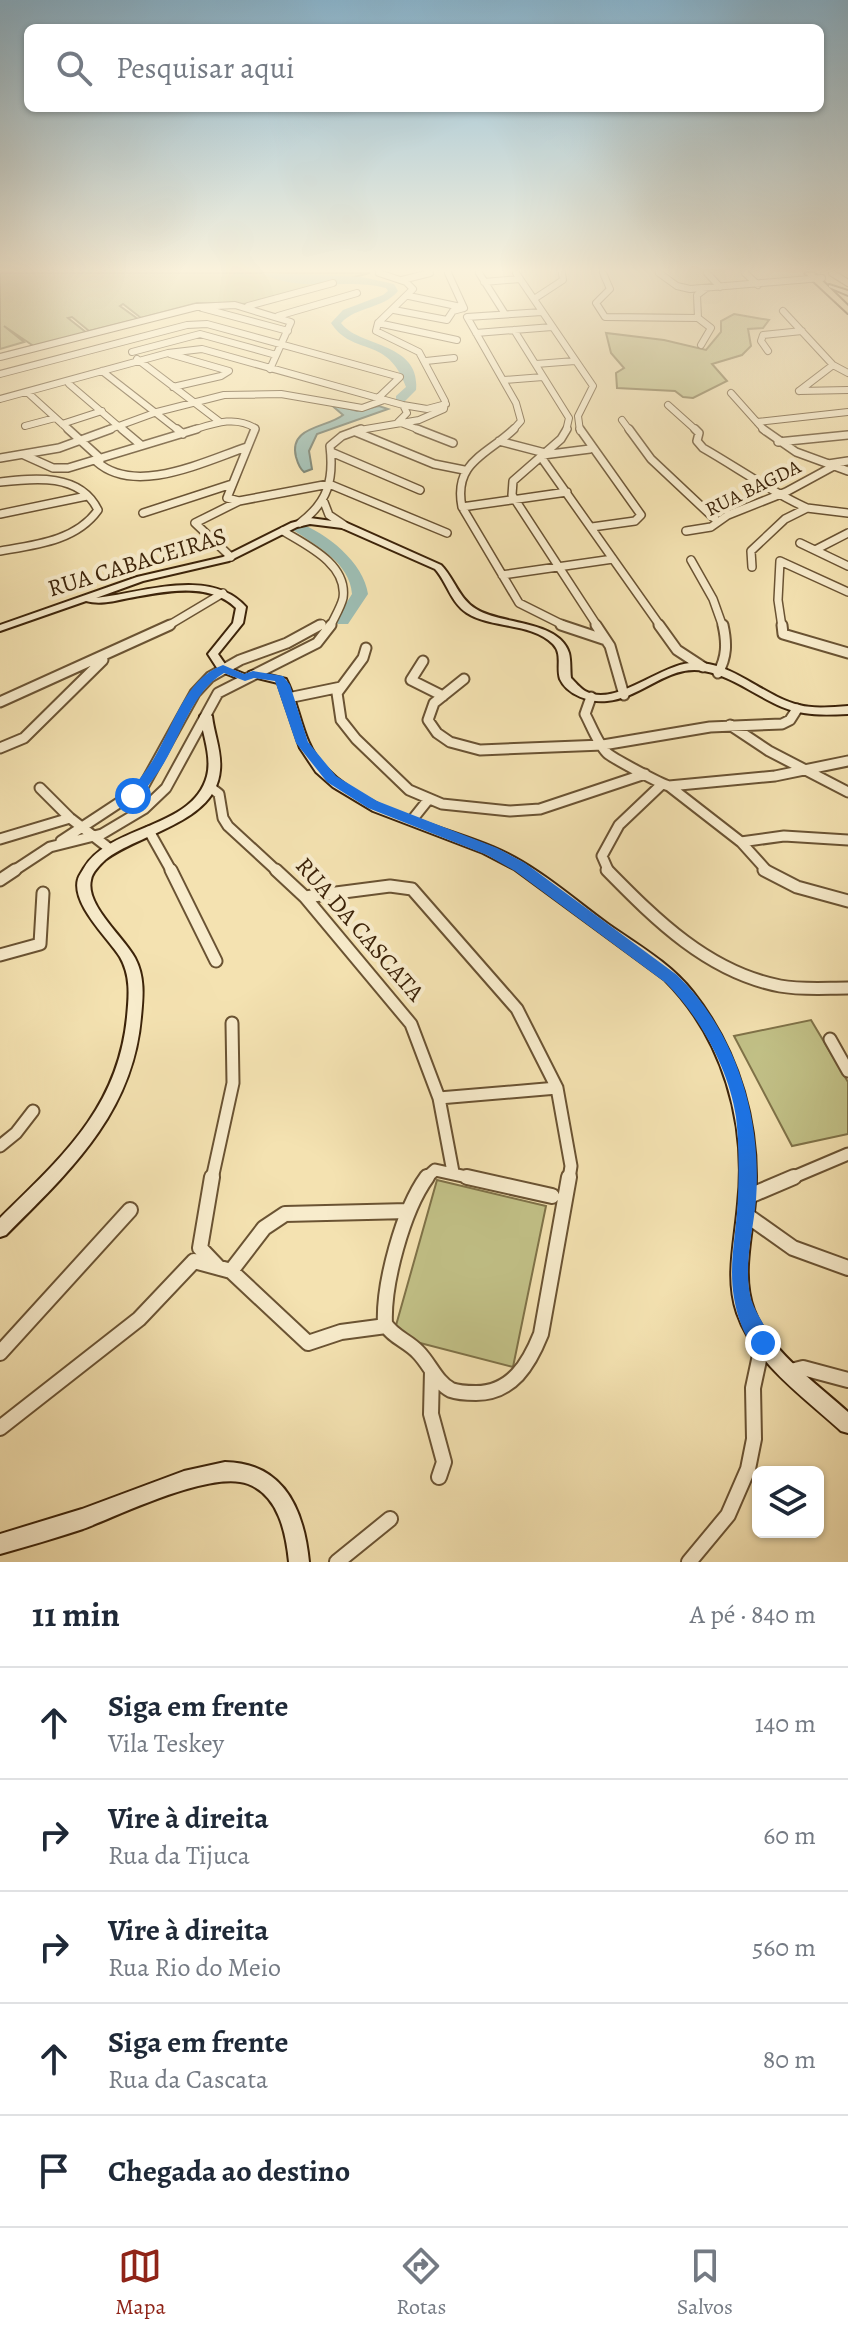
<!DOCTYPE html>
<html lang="pt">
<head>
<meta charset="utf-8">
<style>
  :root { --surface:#fff; --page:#f2f2f3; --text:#1f2937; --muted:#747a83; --line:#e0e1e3; --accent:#8f2418 }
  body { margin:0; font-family:Alegreya,serif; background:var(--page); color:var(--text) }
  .controls { position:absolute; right:24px; bottom:24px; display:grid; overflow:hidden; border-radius:12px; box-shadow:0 2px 6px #0004 }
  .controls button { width:72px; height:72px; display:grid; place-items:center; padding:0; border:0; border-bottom:2px solid var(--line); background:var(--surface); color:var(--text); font:40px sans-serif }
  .stop { position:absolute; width:24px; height:24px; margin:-18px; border:6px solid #1a73e8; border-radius:50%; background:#fff }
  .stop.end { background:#1a73e8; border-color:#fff; box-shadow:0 2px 8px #0008 }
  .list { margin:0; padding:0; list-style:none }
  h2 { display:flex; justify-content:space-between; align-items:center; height:104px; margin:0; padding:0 32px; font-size:34px }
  h2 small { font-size:26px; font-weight:400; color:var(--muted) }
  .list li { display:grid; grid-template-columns:52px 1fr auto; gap:24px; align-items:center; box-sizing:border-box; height:112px; padding:0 32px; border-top:2px solid var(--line) }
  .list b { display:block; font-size:30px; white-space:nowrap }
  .list p { margin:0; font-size:26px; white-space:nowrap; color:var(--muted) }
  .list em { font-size:26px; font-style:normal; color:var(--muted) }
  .icon { flex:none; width:44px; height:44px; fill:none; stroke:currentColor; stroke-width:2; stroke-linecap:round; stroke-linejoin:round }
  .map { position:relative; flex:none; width:848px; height:1562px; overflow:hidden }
  .search { position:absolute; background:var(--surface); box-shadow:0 2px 6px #0004; left:24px; right:24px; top:24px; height:88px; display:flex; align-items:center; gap:20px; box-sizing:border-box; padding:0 28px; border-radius:12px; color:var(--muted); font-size:30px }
  .sheet { height:664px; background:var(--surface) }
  nav { display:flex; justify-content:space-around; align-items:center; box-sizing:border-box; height:112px; border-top:2px solid var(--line); background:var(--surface); font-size:22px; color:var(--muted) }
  nav a { display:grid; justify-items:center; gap:4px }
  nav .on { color:var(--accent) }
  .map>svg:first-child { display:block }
</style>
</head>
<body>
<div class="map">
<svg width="848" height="1562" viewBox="0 0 848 1562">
  <rect width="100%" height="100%" fill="#f4e2b1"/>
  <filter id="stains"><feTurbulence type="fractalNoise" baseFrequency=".0025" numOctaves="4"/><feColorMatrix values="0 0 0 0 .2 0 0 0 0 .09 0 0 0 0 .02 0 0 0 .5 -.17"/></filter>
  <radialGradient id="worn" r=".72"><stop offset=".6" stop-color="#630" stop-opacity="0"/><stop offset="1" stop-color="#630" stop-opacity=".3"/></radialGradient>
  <path fill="#c2c187" stroke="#7f7248" stroke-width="2" d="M0,273H370L251,304L197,303L141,318L123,304L120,306L138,319L89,331L72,317L68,318L87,333L35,347L4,326L24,342L0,349Z
    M734,314L769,320L763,328L748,329L751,346L742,355L712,364L727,381L693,398L683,397L675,391L617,388L616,373L624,368L611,353L606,333L664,340L706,350L721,332V321Z
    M811,1020L848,1082V1134L792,1146L734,1036Z
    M437,1180L546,1206L513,1367L393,1336Z"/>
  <path fill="#9dbdb3" stroke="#767f6f" stroke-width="2" d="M329,403L357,411L379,406L388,409L317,434L309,451L312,469L304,472C300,469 298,464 296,457C288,426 327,428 343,415Z"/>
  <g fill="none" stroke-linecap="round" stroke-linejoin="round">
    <path fill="#9dbdb3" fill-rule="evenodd" d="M262,273L362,277L394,284L398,291C383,309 357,306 341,323C358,347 421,342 416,390L404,402H396V396L406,387C388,335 353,357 331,323L343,310L383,295L388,291L386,288C347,277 299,294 262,273Z
      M298,523C326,532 364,563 368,594L348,624H338L335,621L352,594C350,563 317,546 293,530V524Z"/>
    <g stroke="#6a5333" stroke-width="8">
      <path id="minor-far4" d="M448,273L464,308
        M479,273L505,314
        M516,273L593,386L578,416L580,431
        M603,273L610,289L596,303L605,317L698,318
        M659,273L677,286L690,289L822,278
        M707,273L720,287
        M745,273L758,285
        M832,273L848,283
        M402,280L430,273
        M484,282L520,279
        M409,296L461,307
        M534,299L563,280L562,273
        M248,306L333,283
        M202,308L288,331
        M394,310L447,320L453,311L464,308
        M783,311L833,365L848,373
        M278,316L357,293
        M378,323L457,340
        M514,330L569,418L566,431
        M476,333L552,327
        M701,345L711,328L698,318L697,295L705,289
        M768,351L761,341L763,335L802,331
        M132,352L200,334L276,355
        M170,354L229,371L221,376L173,387
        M0,357L196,307L235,305L291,322L270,369
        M137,359L220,422
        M426,361L454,358
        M536,364L575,361
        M102,371L179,431
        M0,374L187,325L207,324L400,377L378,398
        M504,380L543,377
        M69,384L124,431
        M799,391L848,390
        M799,391L833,365
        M27,392L70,431
        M731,393L765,431
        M0,399L168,353L202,349L403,405L407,413L398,422
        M403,405L427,409L446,404
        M668,405L697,431
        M622,420L630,431
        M757,422L848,412
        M401,423L422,431
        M62,424L102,411
        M25,426L55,418
        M105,431L157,412L224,395L281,394L362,408L384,400
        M190,431C213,424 234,415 255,428L254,431
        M354,431L419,420L444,409L445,401L419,352L376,331L378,323L413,289L406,282L379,273
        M512,431L521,421L516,403L467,317L542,312"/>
    </g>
    <g stroke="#6a5333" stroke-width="10">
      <path id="minor-far3" d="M68,429L101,459L97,462C136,496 205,461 247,447
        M122,429L141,445
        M177,429L183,434
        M417,429L453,443
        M514,429C487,455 453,462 462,507L519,603L567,627
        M567,429L561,439L513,481L512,495L598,627
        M580,429L641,515L635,521L592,527
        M629,429L651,459L717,521
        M695,429L699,433L697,441L703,448C738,468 771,492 807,508
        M763,429L796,452L848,471
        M356,432L434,464L464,470
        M499,441L545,453
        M778,442L848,435
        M331,452L420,490
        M24,455L53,468H68L197,429
        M543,455L590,449
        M541,457L661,627
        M0,458L59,448L111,429
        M828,464L848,461
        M0,482C35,478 80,473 98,510C76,541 35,545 0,551
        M239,501L227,498L255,429
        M324,502L329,515L344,525
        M462,507L567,492
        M143,513L232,484
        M0,514L87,496
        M300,523C328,502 334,480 330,446L342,436L361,429
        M283,531C306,545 348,564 343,598C341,607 334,618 330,627
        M686,531L711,527L728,515L786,492L832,467
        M800,543L848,566
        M815,550L848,533
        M231,557L195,523L239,501L329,484L447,533
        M691,560L713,599L723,627
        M752,567L751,551L785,519L807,508L848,513
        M502,575L613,559
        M166,627L223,593
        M317,627L322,624
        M782,627L778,600L780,561L848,592"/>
    </g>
    <g stroke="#6a5333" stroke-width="13">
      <path id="minor-far2" d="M561,625L606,640
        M596,625L610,646L624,695
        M659,625L677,650L703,667
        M782,625L783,634L848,653
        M366,648L363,658L337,693L341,720L356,739L409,790L442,804L510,811L540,809L645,774
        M423,661L411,680L443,696
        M718,673C727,657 727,643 723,625
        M464,679L434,703L428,720L437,733L450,742L480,750L603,745L710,727L782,724L790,720L797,709
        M591,697L585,714C591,725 598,744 607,753C614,759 661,784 669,786L741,842L768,872
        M288,698L341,687
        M0,702L170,625
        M730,725L769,751L848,792
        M0,748L24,738L103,660
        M669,786L775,776L848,761
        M210,787L219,794L223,818L228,826L278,872
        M40,788L70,818L110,849
        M412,820L428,800
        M149,831L172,872
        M0,839L70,818
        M61,841L143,787L195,693L210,677L240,660L287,643L320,625
        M741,842L784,836L848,840
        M12,872L50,847L102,834L144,809L166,788L218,693L317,643L331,625
        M609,872L602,856L619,825L660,786"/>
    </g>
    <g stroke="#6a5333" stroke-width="15">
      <path id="minor-far1" d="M171,870L216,961
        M276,870L305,897L411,1024L439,1098L453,1172
        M607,870C656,920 708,972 780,986C802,990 825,988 848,988
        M764,870L797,887L848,901
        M0,880L15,870
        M305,897L390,886L412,889L517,1009L557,1088L571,1166L569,1179
        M0,955L40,944L43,893
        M830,1039L848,1071
        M439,1098L557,1088
        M0,1146L16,1133L33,1111
        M212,1179L233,1083L232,1023
        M425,1179L435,1170L476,1179
        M789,1179L848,1154"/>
    </g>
    <g stroke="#6a5333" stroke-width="18">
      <path id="minor" d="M212,1177L200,1248L219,1268
        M427,1177C403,1210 383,1284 385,1324C393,1337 408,1341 418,1352C430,1364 436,1382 451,1390C459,1393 468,1393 476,1393C512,1393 529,1364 541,1334L569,1177
        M467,1177L552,1196
        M747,1197L794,1177
        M745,1214L793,1248L848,1268
        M231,1271L264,1228L285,1214L408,1211
        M0,1353L130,1210
        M432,1371L431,1414L444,1462L439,1477
        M791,1371L803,1368L848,1380
        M0,1428L139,1319L194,1261L231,1271L308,1343L341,1332L386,1326
        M337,1562L390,1519
        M689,1562L728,1515L748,1469L754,1439L753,1388L762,1346"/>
    </g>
    <g stroke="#3c2309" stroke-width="4">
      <path id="secondary" d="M829,285L848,291V295L829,287Z
        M310,518L347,523L441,565C454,578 459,599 476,609C501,625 559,620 569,653C571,661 570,670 571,678C575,682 580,688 585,691C614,708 658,666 690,663C730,659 762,696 799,705C814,709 832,707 848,706V714C825,715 803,716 782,707C756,696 732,676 704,671C668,664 642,698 607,701C591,703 567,695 560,679C556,667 563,654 553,644C531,622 492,629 467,613C451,603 447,582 435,569L342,528L310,524L297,527L229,561L143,581L96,598C142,593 211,567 246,607L243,623L218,654L227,667L249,676V672L253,671L286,679C301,707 301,742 325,767C369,813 436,823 493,847C536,865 571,897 608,924C638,945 670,963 693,992C740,1052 761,1127 755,1202C752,1237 741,1276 754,1310C769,1350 817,1384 848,1412V1433L841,1431C804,1397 754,1363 737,1313C725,1278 735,1241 738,1204C747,1123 723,1038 665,980L514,869L483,853L373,811L333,787L316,772L300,748L278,683L249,676V680L245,681L219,671L208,654L233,623L236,608C208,581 163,592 129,598C114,601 100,605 86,601L0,631V625L137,577L223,557L291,523Z
        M206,712L212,716C214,734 222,752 220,770C216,823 139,833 105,860C100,865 92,872 91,880C85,905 123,936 135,958C145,977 143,996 141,1017C133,1113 70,1171 6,1235L0,1237V1218C62,1157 118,1108 127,1017C129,996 131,976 120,957C108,938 71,904 78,879C79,875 82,872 84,868C111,824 193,829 207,776C212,757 203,735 200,716Z
        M225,1462C284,1463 304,1510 309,1562H289C286,1533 279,1496 248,1484C211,1470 120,1515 83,1529C56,1538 28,1546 0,1554V1534L82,1509L184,1471Z"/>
    </g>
    <g stroke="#3c2309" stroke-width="4">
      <path id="primary" d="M805,273H814L848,306V313Z"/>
    </g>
    <use href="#minor-far4" stroke="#f8eccc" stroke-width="6"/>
    <use href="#minor-far3" stroke="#f8eccc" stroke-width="7"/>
    <use href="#minor-far2" stroke="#f8eccc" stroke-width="9"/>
    <use href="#minor-far1" stroke="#f8eccc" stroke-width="11"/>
    <use href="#minor" stroke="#f8eccc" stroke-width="14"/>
    <use href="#secondary" fill="#f8eccc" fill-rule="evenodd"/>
    <use href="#primary" fill="#f4e2b1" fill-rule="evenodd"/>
  </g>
  <linearGradient id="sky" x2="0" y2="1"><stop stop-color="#8ab8d3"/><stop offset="0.55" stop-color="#faf2dc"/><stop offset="1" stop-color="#faf2dc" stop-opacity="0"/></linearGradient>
  <rect width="848" height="492" fill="url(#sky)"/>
  <path fill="#1a73e8" d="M223,665L244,674L253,671L283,676L290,685L308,742L336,776L377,801L497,848L525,863L677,975C737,1033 762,1118 756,1200C753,1232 743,1267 751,1299C756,1315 767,1327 773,1343L770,1349L763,1352C752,1348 745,1335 741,1324C724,1277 736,1245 738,1197C739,1172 739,1142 736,1117C729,1069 700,1017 666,983L515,871L487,855L368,808L327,782L296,743L275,681L254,678L245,681L224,673C192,692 182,733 164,763C157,775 147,787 138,799H129L127,796C135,784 145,773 153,760C173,728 184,679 223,665Z"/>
  <g text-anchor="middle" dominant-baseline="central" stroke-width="8" stroke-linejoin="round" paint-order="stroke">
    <g font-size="20" fill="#3c2309" stroke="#f8eccc">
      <text transform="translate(753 488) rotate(-26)">RUA BAGDA</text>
    </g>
    <g font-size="24" fill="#3c2309" stroke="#f8eccc">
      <text transform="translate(137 562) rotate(-17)">RUA CABACEIRAS</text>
      <text transform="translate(360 929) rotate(49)">RUA DA CASCATA</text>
    </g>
  </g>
  <rect width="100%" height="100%" filter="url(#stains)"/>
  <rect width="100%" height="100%" fill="url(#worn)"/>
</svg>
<div class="controls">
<button><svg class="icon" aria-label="layers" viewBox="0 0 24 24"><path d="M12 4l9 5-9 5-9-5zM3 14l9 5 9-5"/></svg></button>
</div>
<div class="stop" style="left:133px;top:796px"></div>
<div class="stop end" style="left:763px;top:1343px"></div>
<div class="search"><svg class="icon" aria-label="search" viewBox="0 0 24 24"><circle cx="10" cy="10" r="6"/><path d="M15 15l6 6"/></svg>Pesquisar aqui</div>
</div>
<section class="sheet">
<h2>11 min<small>A pé · 840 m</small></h2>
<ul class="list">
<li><svg class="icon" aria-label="ahead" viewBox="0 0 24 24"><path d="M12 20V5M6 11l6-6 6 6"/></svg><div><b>Siga em frente</b><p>Vila Teskey</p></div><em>140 m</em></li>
<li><svg class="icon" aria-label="right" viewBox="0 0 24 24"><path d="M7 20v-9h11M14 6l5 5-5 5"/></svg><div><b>Vire à direita</b><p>Rua da Tijuca</p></div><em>60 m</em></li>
<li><svg class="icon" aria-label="right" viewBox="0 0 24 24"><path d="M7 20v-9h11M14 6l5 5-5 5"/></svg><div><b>Vire à direita</b><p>Rua Rio do Meio</p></div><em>560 m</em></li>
<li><svg class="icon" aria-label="ahead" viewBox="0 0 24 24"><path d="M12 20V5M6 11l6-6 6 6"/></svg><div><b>Siga em frente</b><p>Rua da Cascata</p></div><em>80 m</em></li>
<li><svg class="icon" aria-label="arrive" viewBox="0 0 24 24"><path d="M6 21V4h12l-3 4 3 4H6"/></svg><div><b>Chegada ao destino</b></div></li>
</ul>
</section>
<nav>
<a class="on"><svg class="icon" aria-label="map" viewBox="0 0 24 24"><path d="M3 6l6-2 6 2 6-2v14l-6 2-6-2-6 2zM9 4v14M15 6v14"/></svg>Mapa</a>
<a><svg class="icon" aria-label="directions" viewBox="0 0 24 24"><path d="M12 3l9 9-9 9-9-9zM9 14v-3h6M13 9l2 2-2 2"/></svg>Rotas</a>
<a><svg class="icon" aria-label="saved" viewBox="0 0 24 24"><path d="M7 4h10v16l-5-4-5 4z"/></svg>Salvos</a>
</nav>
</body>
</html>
